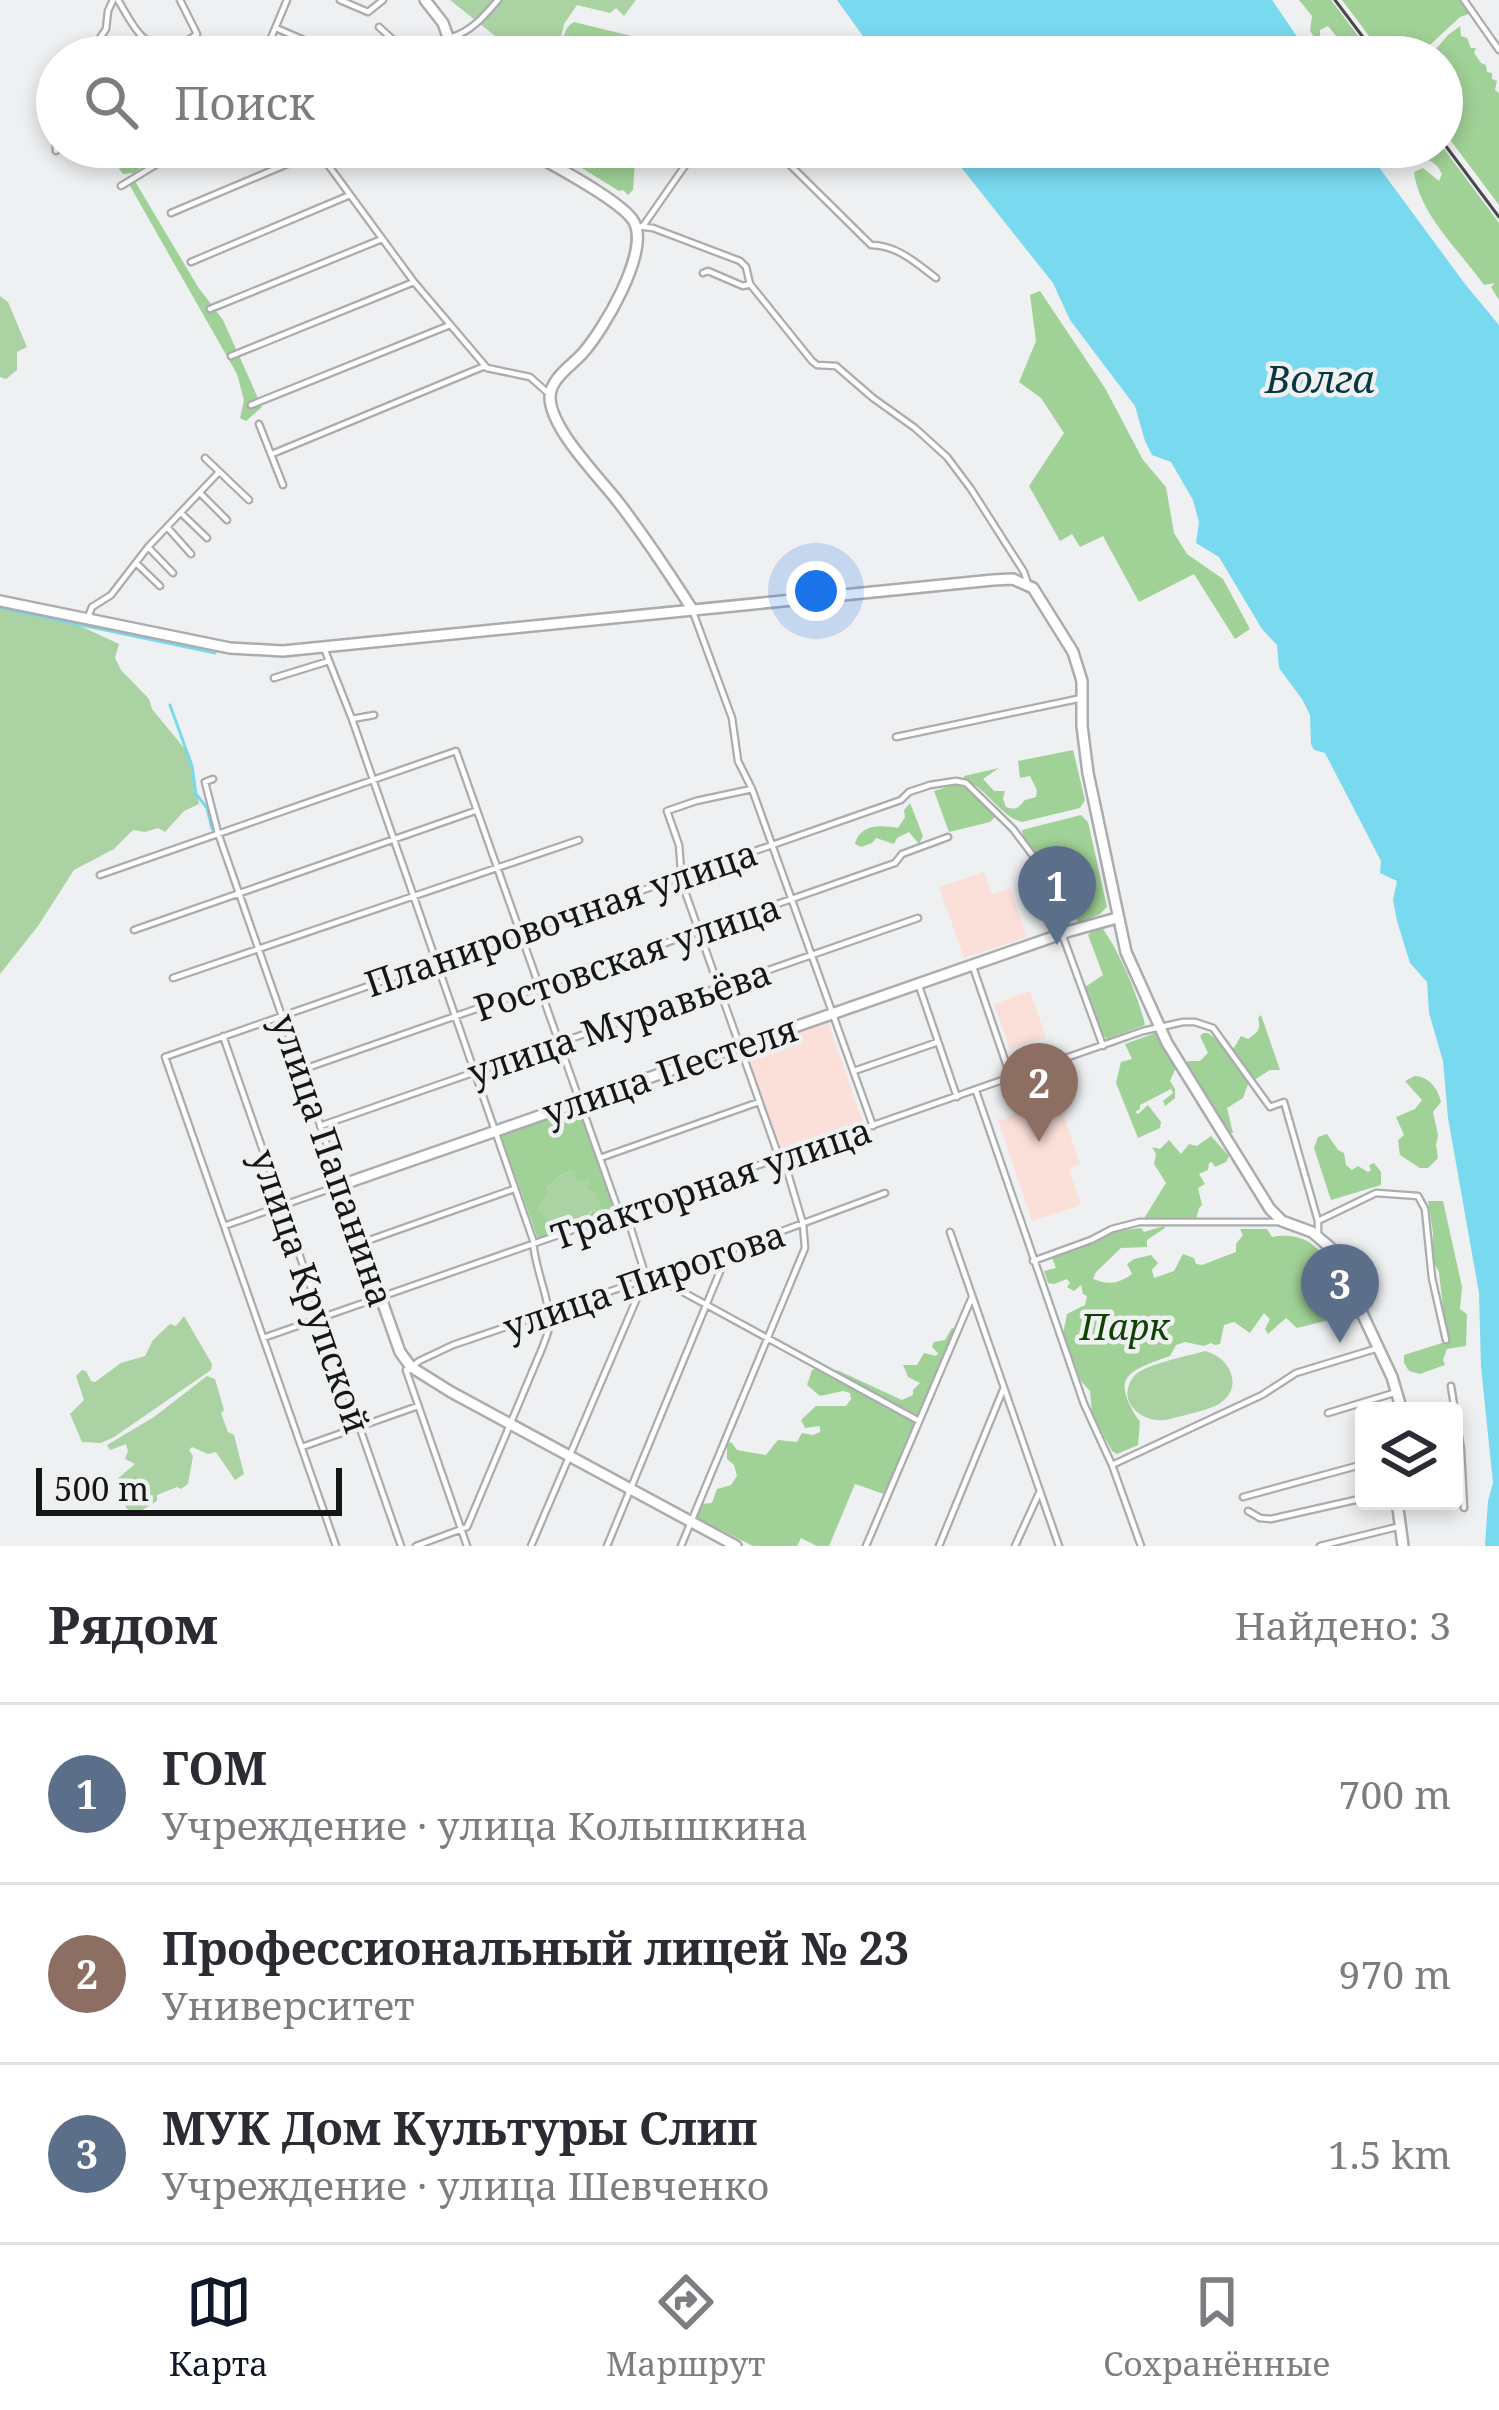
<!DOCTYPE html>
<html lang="ru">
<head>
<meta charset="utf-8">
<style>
  :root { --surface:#fff; --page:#f2f2f3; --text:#2b2b33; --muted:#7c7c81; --line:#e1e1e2; --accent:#111827 }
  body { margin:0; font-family:"Noto Serif",serif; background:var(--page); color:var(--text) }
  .controls { position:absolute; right:36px; bottom:36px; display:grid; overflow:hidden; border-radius:12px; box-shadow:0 6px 18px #0003 }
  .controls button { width:108px; height:108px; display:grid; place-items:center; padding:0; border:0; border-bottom:3px solid var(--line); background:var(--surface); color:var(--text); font:60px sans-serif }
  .scale { position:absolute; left:36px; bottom:30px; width:306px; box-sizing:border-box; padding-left:12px; border:6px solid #151616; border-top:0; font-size:33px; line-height:42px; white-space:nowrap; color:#151616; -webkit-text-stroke:9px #eff0f2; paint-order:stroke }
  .you { position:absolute; left:816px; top:591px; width:42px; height:42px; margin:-30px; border:9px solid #fff; border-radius:50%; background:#1a73e8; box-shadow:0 0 0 18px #1a73e833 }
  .badge { display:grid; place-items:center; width:78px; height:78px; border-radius:50%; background:var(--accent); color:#fff; font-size:39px; font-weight:700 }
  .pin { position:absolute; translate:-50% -99px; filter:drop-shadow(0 3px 6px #0008) }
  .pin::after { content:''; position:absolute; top:63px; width:42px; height:36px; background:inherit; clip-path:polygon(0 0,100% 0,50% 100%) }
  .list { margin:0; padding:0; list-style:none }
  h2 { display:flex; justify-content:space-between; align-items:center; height:156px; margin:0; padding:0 48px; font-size:51px }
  h2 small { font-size:39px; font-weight:400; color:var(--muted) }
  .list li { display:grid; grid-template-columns:78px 1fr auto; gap:36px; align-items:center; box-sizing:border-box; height:180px; padding:0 48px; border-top:3px solid var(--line) }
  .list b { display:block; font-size:45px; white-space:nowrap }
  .list p { margin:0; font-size:39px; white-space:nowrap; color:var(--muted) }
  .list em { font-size:39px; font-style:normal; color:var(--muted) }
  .icon { flex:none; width:66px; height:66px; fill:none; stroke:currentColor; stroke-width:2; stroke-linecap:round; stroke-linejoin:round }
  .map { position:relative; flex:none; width:1499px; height:1546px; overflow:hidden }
  .search { position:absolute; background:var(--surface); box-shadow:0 6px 18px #0003; left:36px; right:36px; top:36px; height:132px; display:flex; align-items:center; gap:30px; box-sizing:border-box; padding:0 42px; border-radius:66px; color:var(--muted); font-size:45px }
  .sheet { height:696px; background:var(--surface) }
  nav { display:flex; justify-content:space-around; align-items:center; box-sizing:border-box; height:168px; border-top:3px solid var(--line); background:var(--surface); font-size:33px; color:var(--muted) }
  nav a { display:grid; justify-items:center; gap:6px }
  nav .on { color:var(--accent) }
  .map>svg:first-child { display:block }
</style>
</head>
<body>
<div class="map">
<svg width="1499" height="1546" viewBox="0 0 1499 1546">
  <rect width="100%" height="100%" fill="#eff0f2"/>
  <path fill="#fae0d9" d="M984,872L992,894L1010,888L1027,937L964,958L939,887Z
    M1030,991L1046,1037L1010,1049L994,1004Z
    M828,1022L863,1123L784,1150L780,1149L745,1051Z
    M1058,1099L1080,1164L1069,1169L1081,1205L1032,1221L998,1120Z"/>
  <path fill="#aad2a2" d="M450,0H636L624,16L616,8L610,13L577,5L564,24L557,57H527L500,40Z
    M0,296L8,302L27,347L17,352V370L6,379L0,377Z
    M0,608L78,625L119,644L115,658L121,670L149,699L152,709L189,754L199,804L184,811L165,832L158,828L145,832L133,830L114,849L74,870L38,926L0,974Z
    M570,1171L574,1172L579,1181L591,1178L586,1190L595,1193L603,1206V1209L591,1211L582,1223L575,1221L554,1227L538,1209L549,1192L547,1188L561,1175Z
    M184,1316L212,1364L211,1370L114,1437L101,1443L82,1442L70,1414L84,1400L76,1376L82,1370L86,1371L91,1381L95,1382L121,1363L145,1356L153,1340L170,1324L176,1326Z
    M1205,1351C1233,1358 1245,1392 1215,1406C1201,1412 1184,1415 1170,1419C1143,1426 1114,1401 1134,1376C1144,1364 1189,1356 1205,1351Z
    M207,1376L215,1379L224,1410L221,1413L228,1432L234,1435L244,1474L235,1480L216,1452L208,1454L192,1447L189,1450L193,1456L188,1484L181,1489L177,1487L157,1495V1501L136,1514L130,1513L120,1498L116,1480L135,1464L125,1459L128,1451L126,1444L110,1450L107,1445L154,1417Z"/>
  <path fill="#a0d196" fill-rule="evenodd" d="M1299,0H1331L1374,57H1347L1345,47L1328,26L1320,30V36L1340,50L1341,57H1328L1310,31L1312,16Z
    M1342,0H1460L1469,14L1460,17L1417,57H1385Z
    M574,22L656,42L663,46L664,57H633L619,46L580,37H574L568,57H561C564,44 561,29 574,22Z
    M1460,26L1461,36L1467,38L1471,48H1476L1474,53L1481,63L1486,65L1487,72L1492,73V79L1497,81L1495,90L1499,93V205L1442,129V57H1429L1448,35Z
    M1442,146L1499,223V300L1491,287L1495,283L1484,285C1460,251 1419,214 1414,172L1423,168L1439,181L1442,174C1437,163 1428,158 1417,157L1415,162L1398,155L1396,147H1404L1412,152L1416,147Z
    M104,147H168L134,173L123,174Z
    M548,147H567L605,164L622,151L630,155L634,147H643L638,160L635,161L633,190L628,195L623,190L619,191Z
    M133,178L198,287L223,320L262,407L246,421L240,418L244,400L237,374L126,179Z
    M1040,291L1105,388L1143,460L1166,487L1174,533L1187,554L1223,579L1250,629L1235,639L1194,574L1139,602L1103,536L1080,547L1072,534L1060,541L1029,486L1064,433L1041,398L1019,382L1036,341L1030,295Z
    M1073,750L1085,800L1080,808L1022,822C999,816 987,787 964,780V776L999,768L983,779L994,791H1005L1003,799L1006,807C1018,811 1018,807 1025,800L1036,797L1037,790L1030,776L1020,778L1018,761Z
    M957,784C974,789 984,804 995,817L990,822L949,832L934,791Z
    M910,803L923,836L919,844L909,832L897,838L894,844L876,838L872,843L861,847L855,844C860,824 881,825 898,828L905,817L904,810Z
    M1081,815L1088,822L1107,907L1100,914L1078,924L1071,903L1057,908L1046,879L1024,840L1022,830Z
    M1102,928C1118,948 1140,1000 1145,1025L1107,1039L1099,1031L1085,987L1103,975L1088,935L1092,931Z
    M1261,1015L1280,1070H1270L1248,1084L1243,1098L1227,1108L1233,1133H1229L1186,1065L1188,1061H1200L1208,1053L1200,1036L1203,1033H1208L1232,1051L1241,1036L1248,1039C1258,1032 1261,1030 1258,1018Z
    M1158,1032L1177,1065L1170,1081L1175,1089V1098L1165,1106L1163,1101L1173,1093L1171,1089L1140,1105V1109L1135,1112L1138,1114L1148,1105L1161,1122L1160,1128L1138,1138L1116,1083L1121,1062L1132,1059L1125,1044Z
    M1415,1076C1429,1077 1438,1088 1441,1102L1433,1112L1438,1135L1436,1145L1438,1158L1428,1168H1420L1400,1155L1398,1140L1404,1135L1396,1117L1415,1109L1422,1100L1405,1081Z
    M577,1106L616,1211L614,1214L538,1239L500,1133ZM570,1171L574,1172L578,1181L590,1180L586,1190L595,1193L603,1209L592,1211L582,1223L575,1221L554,1226L538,1209L549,1192L547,1188L561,1175Z
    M1327,1134L1338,1150L1344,1153L1346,1165L1352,1170L1358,1166L1368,1172L1371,1170L1369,1165L1374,1163L1381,1172V1185L1331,1200L1314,1148L1318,1137Z
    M1211,1136L1229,1156L1226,1162L1215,1167L1212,1162L1209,1163L1208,1170L1199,1174L1205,1184L1198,1188L1202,1205L1199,1208L1196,1219L1143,1220L1166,1183L1154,1164L1156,1154L1152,1147L1160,1149L1169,1140L1181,1154L1189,1144L1197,1146Z
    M1428,1201H1443L1462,1287L1460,1309L1467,1314L1466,1346L1447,1349L1443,1360L1445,1365L1420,1374L1409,1371L1404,1363V1355L1445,1342L1446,1337L1439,1272L1432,1259L1433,1233Z
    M1164,1226L1165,1228L1147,1240V1247L1121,1248L1096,1272L1093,1279C1108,1285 1119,1284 1132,1274L1127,1264L1134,1259L1151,1255L1158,1263L1152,1270L1154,1278L1174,1271L1183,1254L1194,1258L1196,1264L1202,1265L1236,1252V1244L1243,1235L1240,1229H1267L1272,1237C1309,1230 1328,1253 1336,1286L1331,1294L1349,1310V1315L1297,1328L1286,1318L1268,1334L1265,1329L1270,1319L1264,1313L1250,1333L1234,1322L1224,1325L1220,1344L1215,1345L1211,1343L1204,1346L1185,1342L1176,1345L1170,1356C1128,1371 1109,1376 1140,1422L1138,1445L1117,1454L1112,1451L1092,1414L1090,1391L1081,1381L1063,1334L1067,1314L1085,1305L1087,1296L1083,1294L1081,1285L1074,1291L1067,1287L1070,1283L1067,1279L1054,1284L1048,1283L1044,1271L1056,1268L1052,1258L1057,1255L1113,1231L1141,1228L1144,1232Z
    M952,1328L957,1329L884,1494L855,1484L829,1546H817L801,1538L797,1546H753L695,1517L701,1504L712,1503L717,1489L731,1485L737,1476L734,1465L727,1459V1444L731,1442L737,1450L766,1455L778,1440L797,1442L802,1433L813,1435L820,1432V1426L805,1428L801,1420L816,1406H846L851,1399L850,1393L843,1391L820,1396L807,1385L812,1370L823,1367L833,1374L837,1370L902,1400L913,1395V1390L920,1383L908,1377L903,1365H917L924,1353L936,1356L938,1353L932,1347L934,1342L945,1340Z"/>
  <path fill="#78d9ef" d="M837,0H1272L1311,57H878Z
    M945,147H1364L1465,284L1499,325V1546H1485L1488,1501L1493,1483L1481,1367L1479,1293L1448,1118L1443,1061L1429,1013L1427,982L1410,963L1397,921L1393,900L1397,881L1380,873L1381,861L1325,753L1314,750L1311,744L1310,715L1302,699L1279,668L1277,645L1262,629L1219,557L1196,543L1199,522L1193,500L1171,462L1152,455L1145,441L1135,406L1070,320L1053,283Z"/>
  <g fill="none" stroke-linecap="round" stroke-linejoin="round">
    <path stroke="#78d9ef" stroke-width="3" d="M0,596L86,614
      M0,608L215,653
      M92,615L111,619
      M202,638L224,642
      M170,705L192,766L196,794L207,808L212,829"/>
    <g stroke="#abacad" stroke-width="9">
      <path id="street" d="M118,0C136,30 138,42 173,51L197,34L180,0
        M340,0L368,12L383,0
        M1464,0L1499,50
        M379,27L412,57
        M276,28L306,41
        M452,37C472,31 484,16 498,0
        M87,57L106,29L108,11L113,0
        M263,57L287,0
        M315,147L414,282L487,368L530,377L548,393
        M762,147L780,155L871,245C897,245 916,263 936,278
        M56,151L54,106L57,102
        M121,186L157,164L196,147
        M171,213L318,151
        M636,226L653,228L740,261L746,267L750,284L812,361L817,365L836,366L873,398L915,428L947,457L971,489L1024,572L1028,584
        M643,226L698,147
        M191,262L350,195
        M703,273L708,271L743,286L750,284
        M210,309L382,239
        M231,356L414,282
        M251,405L450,325
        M259,424L283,485
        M272,454L485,366
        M205,458L249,500
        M201,494L227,520
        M181,513L207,538
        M167,527L191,554
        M148,547L173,573
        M136,563L160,586
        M693,612L732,718L738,761L752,789L873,1126
        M88,617L92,607L111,595L148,547L219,472
        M324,648L352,719L533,1240C534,1269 551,1298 549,1327C548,1334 545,1340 543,1346L467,1527L416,1546
        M274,678L329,661
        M352,719L374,715
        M896,737L1082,698
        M213,779L205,782L218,833L341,1185L224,1226
        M752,789L696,801L667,811L679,845L682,883L780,1160
        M100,875L456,751L620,1215
        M134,930L475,811
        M972,964L1011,1078
        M173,978L579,840
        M918,983L957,1097
        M223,1036L401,1546
        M301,1070L895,863L902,854L948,837
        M854,1071L938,1042
        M976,1091L1084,1404L1112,1465L1141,1546
        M320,1126L918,918
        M600,1158L759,1102
        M626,1213L646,1277
        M950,1232L1059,1546
        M1318,1235V1221L1376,1193L1418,1196L1425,1209L1432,1278L1446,1340
        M361,1243L514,1189
        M1033,1261L1091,1240L1112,1229L1139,1222H1278
        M652,1278L661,1280L919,1421
        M263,1338L1143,1031L1183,1022H1195L1213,1028L1270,1107L1284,1102L1318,1221
        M406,1370L467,1546
        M407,1371L419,1361L453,1345L728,1251L885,1193
        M1451,1386L1461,1450L1464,1508
        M1328,1413L1397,1392
        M302,1447L418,1406
        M1112,1465L1262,1395L1296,1373L1375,1349
        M1243,1497L1364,1464
        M1248,1511L1260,1518L1271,1519L1364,1498
        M336,1546L165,1057L901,800L909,792L930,785L956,781L966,783L1013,829L1034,857L1103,1046
        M531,1546L646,1277
        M607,1546L728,1252
        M681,1546L805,1248L803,1224L784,1160
        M866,1546L972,1297
        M939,1546L1003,1390
        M1015,1546L1040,1491
        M1320,1546L1397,1527"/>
    </g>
    <g stroke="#abacad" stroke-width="14">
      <path id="secondary" d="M425,0L443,23L455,57
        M520,147C544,160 623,201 634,222C650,252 603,331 582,354C571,366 550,379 550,397C550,429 600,478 619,503C645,537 669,573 692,609
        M0,601L230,648L283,651L993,580L1013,579L1033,588L1073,652L1082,681V726L1088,773L1126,952L1167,1043L1270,1209L1282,1221L1312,1232L1332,1249L1392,1377L1402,1411
        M1397,1501L1403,1546
        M736,1546L451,1392L411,1367L400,1352L341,1185L1070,931L1117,918"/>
    </g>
    <use href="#street" stroke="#fff" stroke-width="4.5"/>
    <use href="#secondary" stroke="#fff" stroke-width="9"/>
    <path stroke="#48494a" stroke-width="3" d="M1335,0L1378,57
      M1442,141L1499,217"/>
  </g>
  <g text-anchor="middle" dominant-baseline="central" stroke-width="9" stroke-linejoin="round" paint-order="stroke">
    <g font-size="36" fill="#151616" stroke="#eff0f2">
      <text transform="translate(561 918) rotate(-19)">Планировочная улица</text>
      <text transform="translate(627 957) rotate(-19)">Ростовская улица</text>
      <text transform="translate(619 1022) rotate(-19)">улица Муравьёва</text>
      <text transform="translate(670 1070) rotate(-19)">улица Пестеля</text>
      <text transform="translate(333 1160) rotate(71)">улица Папанина</text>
      <text transform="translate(711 1183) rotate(-19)">Тракторная улица</text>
      <text transform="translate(644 1280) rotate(-19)">улица Пирогова</text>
      <text transform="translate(311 1291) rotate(71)">улица Крупской</text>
    </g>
    <g font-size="36" font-style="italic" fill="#104105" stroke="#eff0f2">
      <text x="1125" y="1326">Парк</text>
    </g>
    <g font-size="39" font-style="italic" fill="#073740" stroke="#eff0f2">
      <text x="1320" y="377">Волга</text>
    </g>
  </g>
</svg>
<div class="controls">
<button><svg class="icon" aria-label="layers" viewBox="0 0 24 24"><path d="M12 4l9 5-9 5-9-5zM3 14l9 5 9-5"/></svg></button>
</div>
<div class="scale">500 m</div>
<div class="you"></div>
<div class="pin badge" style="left:1057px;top:945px;background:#5c6f8a">1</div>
<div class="pin badge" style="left:1039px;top:1142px;background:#8d6e63">2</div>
<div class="pin badge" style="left:1340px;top:1343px;background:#5c6f8a">3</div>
<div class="search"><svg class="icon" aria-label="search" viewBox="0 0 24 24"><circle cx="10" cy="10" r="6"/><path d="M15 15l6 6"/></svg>Поиск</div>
</div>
<section class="sheet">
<h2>Рядом<small>Найдено: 3</small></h2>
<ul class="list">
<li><span class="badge" style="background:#5c6f8a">1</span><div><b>ГОМ</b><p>Учреждение · улица Колышкина</p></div><em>700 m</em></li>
<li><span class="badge" style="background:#8d6e63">2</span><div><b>Профессиональный лицей № 23</b><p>Университет</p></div><em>970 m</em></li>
<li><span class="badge" style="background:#5c6f8a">3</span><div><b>МУК Дом Культуры Слип</b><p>Учреждение · улица Шевченко</p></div><em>1.5 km</em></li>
</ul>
</section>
<nav>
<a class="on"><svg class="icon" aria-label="map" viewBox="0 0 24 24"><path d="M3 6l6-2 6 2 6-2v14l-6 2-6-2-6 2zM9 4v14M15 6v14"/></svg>Карта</a>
<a><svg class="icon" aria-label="directions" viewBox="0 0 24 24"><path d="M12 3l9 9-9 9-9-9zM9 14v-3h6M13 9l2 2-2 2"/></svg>Маршрут</a>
<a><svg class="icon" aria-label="saved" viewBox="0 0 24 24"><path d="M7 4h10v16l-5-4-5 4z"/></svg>Сохранённые</a>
</nav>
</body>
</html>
